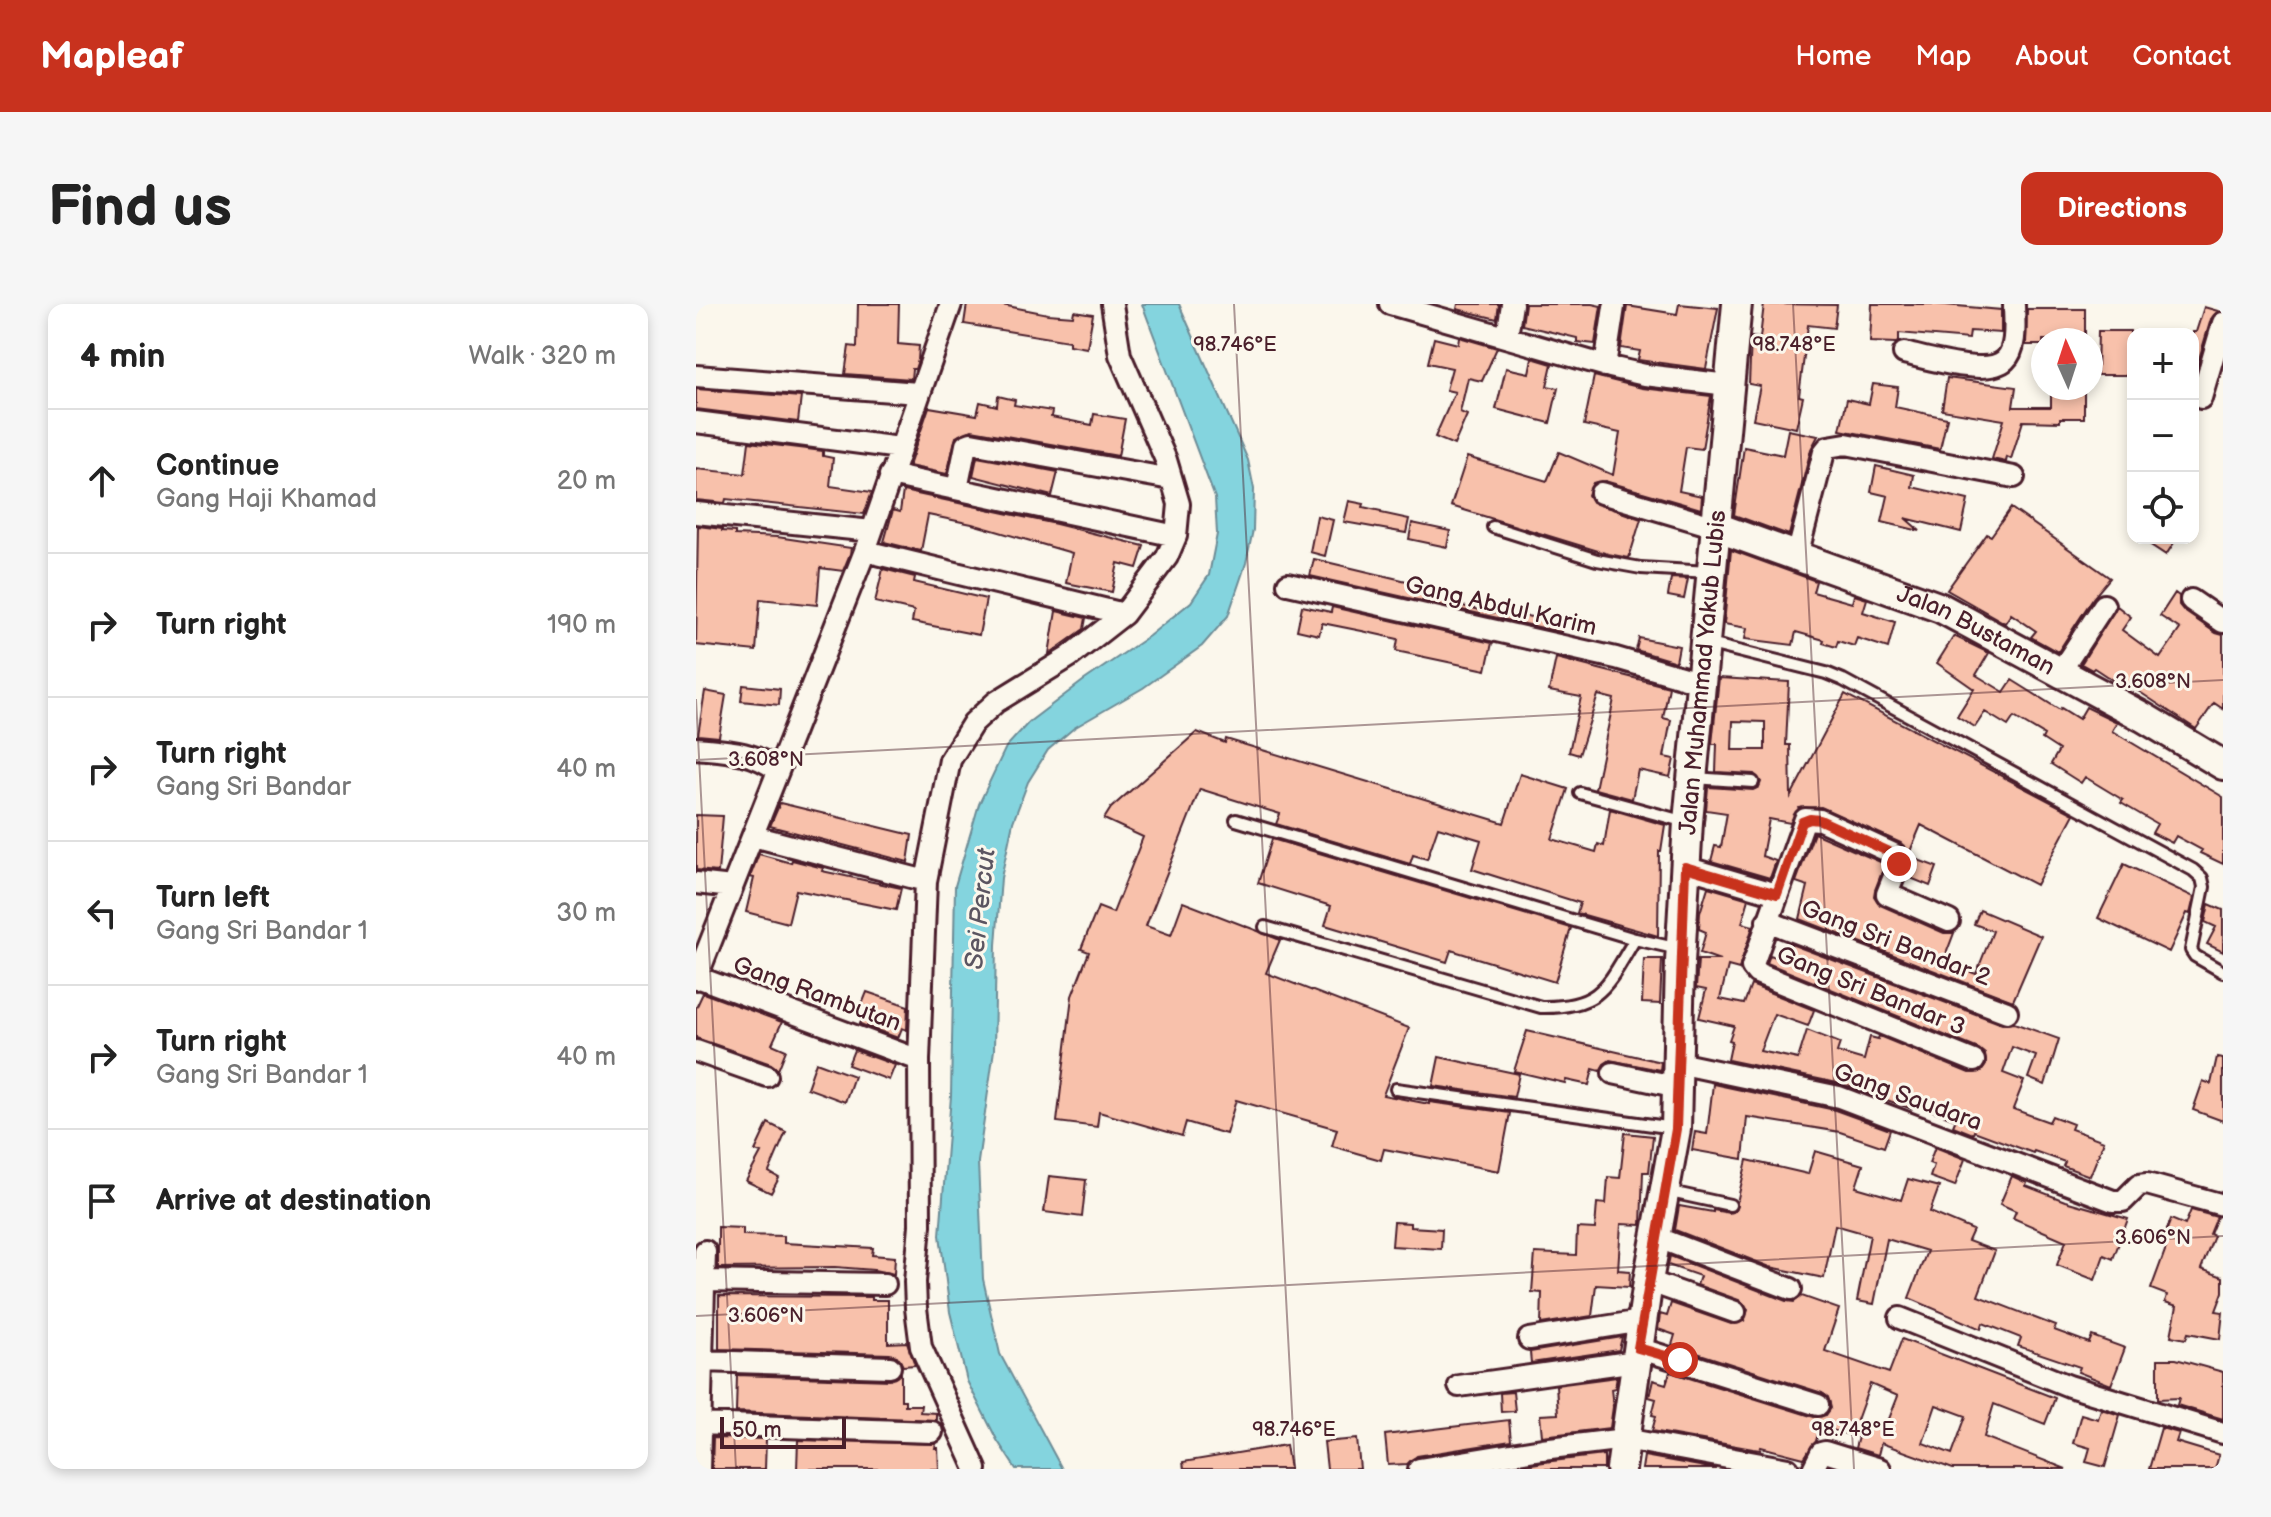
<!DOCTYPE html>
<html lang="en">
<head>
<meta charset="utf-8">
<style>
  :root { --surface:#fff; --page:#f6f6f6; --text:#222; --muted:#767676; --line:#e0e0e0; --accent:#c8321e }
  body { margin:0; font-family:"Balsamiq Sans",sans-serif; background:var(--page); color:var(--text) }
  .controls { position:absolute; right:24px; top:24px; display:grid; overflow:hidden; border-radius:16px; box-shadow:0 4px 12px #0003 }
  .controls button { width:72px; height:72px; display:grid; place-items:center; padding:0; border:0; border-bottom:2px solid var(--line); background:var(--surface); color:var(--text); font:40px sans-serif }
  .compass { position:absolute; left:1335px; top:24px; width:72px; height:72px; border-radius:50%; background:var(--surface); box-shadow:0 4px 12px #0003; rotate:357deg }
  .scale { position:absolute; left:24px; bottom:20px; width:126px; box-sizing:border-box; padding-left:8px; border:4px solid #4a1f2b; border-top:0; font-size:22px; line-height:28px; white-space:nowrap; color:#4a1f2b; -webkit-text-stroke:6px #fbf7ec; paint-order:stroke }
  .stop { position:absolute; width:24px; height:24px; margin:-18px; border:6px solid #c8321e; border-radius:50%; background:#fff }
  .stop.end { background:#c8321e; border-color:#fff; box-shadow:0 2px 8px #0008 }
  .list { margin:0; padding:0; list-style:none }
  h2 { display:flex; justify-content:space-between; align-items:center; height:104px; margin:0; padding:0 32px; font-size:34px }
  h2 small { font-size:26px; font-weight:400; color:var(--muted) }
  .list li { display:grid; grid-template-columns:52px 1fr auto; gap:24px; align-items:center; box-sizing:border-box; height:144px; padding:0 32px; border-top:2px solid var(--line) }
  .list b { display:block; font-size:30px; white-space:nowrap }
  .list p { margin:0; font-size:26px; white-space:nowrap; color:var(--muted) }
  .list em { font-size:26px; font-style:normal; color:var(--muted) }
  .icon { flex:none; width:44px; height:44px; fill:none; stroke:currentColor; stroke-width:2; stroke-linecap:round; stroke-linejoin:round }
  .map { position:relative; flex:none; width:1527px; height:1165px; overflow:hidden; border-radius:16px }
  header { display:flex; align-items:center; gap:48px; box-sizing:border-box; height:112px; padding:0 40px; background:var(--accent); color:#fff }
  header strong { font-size:38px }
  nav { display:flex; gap:44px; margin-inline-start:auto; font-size:28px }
  .intro { display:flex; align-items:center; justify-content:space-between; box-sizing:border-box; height:192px; padding:0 48px }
  h1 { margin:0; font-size:56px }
  .button { padding:20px 36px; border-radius:16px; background:var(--accent); color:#fff; font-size:28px; font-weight:700 }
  main { display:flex; gap:48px; padding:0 48px }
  aside { flex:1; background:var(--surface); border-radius:16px; box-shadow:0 4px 12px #0003 }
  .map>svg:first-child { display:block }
</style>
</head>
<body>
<header>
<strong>Mapleaf</strong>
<nav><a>Home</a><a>Map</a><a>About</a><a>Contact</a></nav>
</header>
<div class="intro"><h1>Find us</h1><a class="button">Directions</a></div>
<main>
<aside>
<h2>4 min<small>Walk · 320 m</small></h2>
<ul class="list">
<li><svg class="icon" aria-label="ahead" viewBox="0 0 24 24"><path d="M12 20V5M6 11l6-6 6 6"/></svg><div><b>Continue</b><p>Gang Haji Khamad</p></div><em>20 m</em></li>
<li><svg class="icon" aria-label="right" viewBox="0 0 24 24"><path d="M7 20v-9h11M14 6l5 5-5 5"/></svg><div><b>Turn right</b></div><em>190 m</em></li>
<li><svg class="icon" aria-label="right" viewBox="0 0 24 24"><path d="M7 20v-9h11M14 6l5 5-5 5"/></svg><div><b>Turn right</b><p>Gang Sri Bandar</p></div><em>40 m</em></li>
<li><svg class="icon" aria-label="left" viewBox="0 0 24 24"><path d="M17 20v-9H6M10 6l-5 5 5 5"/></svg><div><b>Turn left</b><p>Gang Sri Bandar 1</p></div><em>30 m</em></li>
<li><svg class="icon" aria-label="right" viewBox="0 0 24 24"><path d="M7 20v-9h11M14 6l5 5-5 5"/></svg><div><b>Turn right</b><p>Gang Sri Bandar 1</p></div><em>40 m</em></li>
<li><svg class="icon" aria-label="arrive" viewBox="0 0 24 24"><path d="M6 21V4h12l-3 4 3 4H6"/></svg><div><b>Arrive at destination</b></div></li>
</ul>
</aside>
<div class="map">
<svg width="1527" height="1165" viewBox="0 0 1527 1165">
  <rect width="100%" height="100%" fill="#fbf7ec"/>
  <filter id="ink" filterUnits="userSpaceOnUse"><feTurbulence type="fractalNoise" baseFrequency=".0125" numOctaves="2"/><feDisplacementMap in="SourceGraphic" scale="16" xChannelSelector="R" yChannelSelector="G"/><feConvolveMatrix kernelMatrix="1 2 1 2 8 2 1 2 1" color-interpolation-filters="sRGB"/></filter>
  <g filter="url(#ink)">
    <path fill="#84d4de" stroke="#6d8c96" stroke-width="2" d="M446,0H483L552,156L558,185L557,226L550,259L532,312L506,342L447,384L378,424L352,446L332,478L317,518L305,574L300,641L298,746L282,858L287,975L304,1050L366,1165H320L301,1136L271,1077L254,1008L244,931L255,792L259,582L283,500L310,443L333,418L387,377L453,332L495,298L513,271L521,230L519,194Z"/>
    <path fill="#f8c1ab" stroke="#4a1f2b" stroke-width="2" fill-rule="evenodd" d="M162,0H203L202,40L223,42L222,56L219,65H216L215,75L149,70L153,42L161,43Z
      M271,0H301L352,10L377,12L378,7L397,10L391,44L373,41V37L268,20Z
      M762,0H803L801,15L761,5Z
      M829,0H896L905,2L899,40L881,38V34L826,21Z
      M983,0L1022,4L1010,65L942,56L944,47L925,44L931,2L981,10Z
      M1068,0L1141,1L1138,24L1112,21L1103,92L1107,93L1100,124L1057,115L1064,82L1053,80L1055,33L1064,34Z
      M1176,0H1239L1305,6V29L1274,27L1273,35L1203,29V37L1200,39L1174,38Z
      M1508,3L1522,7L1515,15L1497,75V28H1500Z
      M1331,5H1389V36H1347V41H1330Z
      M1402,27H1434V71H1401Z
      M763,33L801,44L786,77L772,74L764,108L771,111L758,141L739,133L759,88L750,86L756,64L732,59L738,34L762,40Z
      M836,54L856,60L851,82L862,84L854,119L800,105L810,64L833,69Z
      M898,72L946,84L1015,92L1006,145L990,143L983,187L1006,192L1005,205L909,177L897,179L892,191L896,198L945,215L933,254L912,250L755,202L771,153L851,177L863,148L917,171L924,129L888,121Z
      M1251,74L1320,83L1317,103H1355V84H1388V114H1364V118L1327,117L1315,155L1311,153L1310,158L1296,155L1308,116L1246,106Z
      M1177,80L1202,83L1199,103L1251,114L1244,145L1144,126L1151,95L1173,100Z
      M0,85L105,93L102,118L0,105Z
      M302,92L319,96L318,101L356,107L355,113L396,121L398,110L429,115L422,152L276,126L260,133L251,170L213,162L233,103L281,111L284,98L301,102Z
      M1092,126L1122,132L1115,145L1093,231L1038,211L1048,143L1087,151Z
      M53,138L127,147V152L137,154L134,182L176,188L168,210L30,195L29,199L0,196V165L49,170Z
      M281,153L362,168L356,192L277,172Z
      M1180,162L1218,171L1216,183L1272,196L1265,228L1209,214L1224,227L1186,218L1192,192L1175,188Z
      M207,187L360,220L448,242L441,264L422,259L416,288L370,279L376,249L276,220L232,211L225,247L188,238L197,206L204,208Z
      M653,197L668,200L667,203L685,207V209L713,215L710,229L648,218Z
      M1315,204L1414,274L1397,294L1362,348L1335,333L1340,327L1315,310L1309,319L1251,286L1291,230L1295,232Z
      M621,212L637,216L629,252L614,248Z
      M716,219L754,227L751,243L713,235Z
      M2,222L26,225V227L39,228V231L81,233L155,244L154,250L147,267L124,264L121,301L64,295L60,347L0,341Z
      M1444,234H1481L1470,251Z
      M1035,246L1120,277L1117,288L1156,299L1158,291L1171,295L1167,308L1199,318L1192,344L1161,334L1158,342L1142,337L1140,343L1127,339L1128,336L1100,328L1097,341L1049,335L1051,324L1028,320Z
      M618,255L740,284L737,294L766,300V302L825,315L826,311L867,320L865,328L614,272Z
      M187,265L219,273L218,278L290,295L283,331L216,318L218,307L179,298Z
      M975,274L992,275L988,295L972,292Z
      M1479,289L1483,292V301L1488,307L1520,329L1527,331V405L1518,399L1500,425L1430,379L1427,383L1398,364L1396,366L1385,360L1421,302L1435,313L1426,326L1464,354L1484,325L1464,312Z
      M606,302L635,308L636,303L796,339L790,366L700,347L702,335L666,327L626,319L623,331L601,326Z
      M360,307L390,314L388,325L353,350Z
      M1258,332L1293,349L1280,371L1308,388L1316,376L1364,406L1365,404L1383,415L1390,403L1421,418L1416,427L1527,493V560L1504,549L1506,546L1480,532L1476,539L1456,529L1461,520L1425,499L1427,496L1389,473L1385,479L1355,460L1363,446L1346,435L1348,431L1318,413L1312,422L1289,408L1279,423L1261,412L1278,385L1241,359Z
      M943,334L983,342L980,358L940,346Z
      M860,354L973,383L967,414L975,416L968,453L978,455L974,473L942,466L936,495L899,485L918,395L902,391L883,451L873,448L885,393L853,387Z
      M1023,374L1093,378L1090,441H1094L1095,492L1149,390L1378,510L1340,581L1225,521L1213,550L1205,539L1125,503L1103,504L1094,519L1073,515L1066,552L1080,557L1074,574L1015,557L1019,542L1025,543L1031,509L1010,506L1012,483L1057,486L1063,483L1065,478L1058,470L1020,468L1021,440H1016ZM1037,417L1069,418V446H1036Z
      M47,381L84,385L83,401L45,397Z
      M9,387L30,391L23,433L2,431Z
      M501,428L529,439L530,435L808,519L824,470L872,485L856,535L900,548L902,540L908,542L914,505L969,521L965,547H963L962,632L881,609L884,599L776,565L785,536L742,523L731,555L717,551L714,560L580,520L584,510L504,485L450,622L475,631L487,598L562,627L584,636L570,669L713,724L687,791L733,800V798L814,809L803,867L688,845L685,856L636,842L641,825L540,796L530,830L490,818L486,832L403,808L401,823L361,818L376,692L393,648L385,645L402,603L417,609L447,533L408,515L415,504Z
      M84,499L216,531L212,558L74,522Z
      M0,511L27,512L22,568L0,566Z
      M1118,529L1189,560L1179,586L1178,592L1184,601L1248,629H1258L1247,658L1280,670L1297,627L1278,620L1284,606L1345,632L1317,697L1104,615L1112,582L1100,578Z
      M576,535L875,624L859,678L755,646L751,658L629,621L635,602L562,579Z
      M63,550L95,559L96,556L127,564L126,567L205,584L200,606L100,586L92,619L50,608L58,574L54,573Z
      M1214,553L1241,563L1234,582L1212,573L1215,564Z
      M1428,560L1498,593L1494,610L1491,609L1473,648L1402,614Z
      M1012,583L1053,595L1046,619L1057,622L1043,665L1032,662L1024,695L1048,700L1055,681L1118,706L1112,722L1078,710L1064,747L1102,755L1111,726L1144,739L1141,748L1168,756L1174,733L1182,735L1183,732L1273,769L1285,768L1290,761L1289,750L1283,745L1071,659L1074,651L1086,655L1092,639L1306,720L1318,719L1363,735L1349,781L1332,774L1340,752L1316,743L1307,769L1328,777L1317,805L1353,818L1356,812L1377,820L1375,825L1408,837L1394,872L1367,862L1369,858L1338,847L1337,849L1278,827L1277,830L1257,822L1260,815L1218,800L1216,805L1146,780L1032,756L1036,737L1033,736L1038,722L1003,714L1010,686L1000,684L1002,656H1024L1004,649L1010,628L1003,625L1004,609Z
      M1513,600L1527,606V648L1511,640L1520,623L1509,618Z
      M948,655H966L964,700L946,699Z
      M171,688L212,702L211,726L206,724L202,734L164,720L168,710L163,708Z
      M7,689L86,718L76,740L90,746L82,766L75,760L0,734V704Z
      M831,727L965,758L964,766L914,756L908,760L904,767L897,765L893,781L870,776L869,779L818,767Z
      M158,746L199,761L193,776L152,761Z
      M743,753L823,770L818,793L737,782Z
      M1521,753L1527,754V817L1497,806L1507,777L1515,780Z
      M120,758L158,772L149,798L111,784Z
      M1017,780L1139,806L1194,826L1188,843L1144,828L1051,813L1047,855L996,846L999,828L1011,830Z
      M72,819L90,828L73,868L83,874L75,889L50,877L65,849L59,847Z
      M929,829L957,832L953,868H947L945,921L925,920L922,966L934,967L933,983L900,981L896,1012L845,1020L846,989L836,988L839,949L880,951L881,924L899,925L901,899L910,900L912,873L924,874Z
      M1239,843L1269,855L1259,882L1234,873L1238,861L1233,859Z
      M1119,847L1167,861L1160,883L1205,896L1212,875L1243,883L1234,908L1277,926L1272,937L1299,947L1282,992L1360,1022L1358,1026L1393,1039L1396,1032L1429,1044L1415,1081L1382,1068L1384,1063L1322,1042L1325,1034L1287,1019L1285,1025L1213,994L1231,947L1191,935L1178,1000L1161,997L1174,931L1139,921L1128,974L1074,963L979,926L983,902L1017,908V906L1033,909L1039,907L1051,856L1112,870Z
      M353,872L390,876L386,913L348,908Z
      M1316,872L1331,879L1330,882L1369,897L1432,915L1417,955L1408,951L1399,976L1361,961L1370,937L1317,914L1320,907L1304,900Z
      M1495,906L1521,913L1514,930L1518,932L1505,965L1527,973V988L1520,1007L1527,1008L1524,1035L1492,1029L1490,1035L1475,1032L1481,1002L1469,998L1471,991L1455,985L1470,944L1465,941L1475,915L1489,921Z
      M698,918L714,919V923L746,925L745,945L696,942Z
      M22,923L47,924V931L88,932V939L177,944L176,951L199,953L198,970L178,966L139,963L22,964Z
      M974,952L1090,997L1098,998L1106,992L1143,1005L1129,1047L1193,1069L1206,1035L1359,1094L1349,1120L1298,1100L1288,1133L1370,1165H1257L1185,1139L1182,1151L1159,1144L1162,1133L1124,1123L1120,1137L1108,1154L1065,1143L1064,1146L1057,1145L956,1127L960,1112L956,1111L960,1095L953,1093L957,1076L970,1080L974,1068L1118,1113L1130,1111L1135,1104L1132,1093L1126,1089L976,1041L979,1031L962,1025L964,1010L971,1012L975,999L1035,1020L1048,1017L1052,1006L1043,996L1001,981L1004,972L972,961ZM1174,1080L1202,1092L1189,1125L1161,1116ZM1240,1101L1270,1112L1256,1150L1227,1139Z
      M23,992L176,993V996H192V1039L211,1038L219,1061L207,1062L201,1052L194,1050L23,1045Z
      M926,1033L923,1046L835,1059L834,1048Z
      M1462,1055H1480L1527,1068V1115L1481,1101L1483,1094L1462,1095Z
      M205,1069V1096H209V1101H225L224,1108L240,1109V1116L40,1108L41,1071L194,1076Z
      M921,1073L919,1084L915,1085L917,1103L914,1124L846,1132L844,1111L862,1110L860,1081Z
      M817,1088L819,1107L805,1108L804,1089Z
      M1405,1105L1424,1111L1409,1163L1390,1158L1394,1144L1377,1139L1385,1110L1402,1115Z
      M813,1116L815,1137L721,1152L711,1160L692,1161L689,1131Z
      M1465,1124L1483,1129L1480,1138L1523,1151L1519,1165H1453Z
      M17,1134L70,1135L69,1165H16Z
      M661,1135L664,1165H631L628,1138Z
      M102,1136L240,1140L239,1144H242L243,1165H101Z
      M590,1141L594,1165H488L487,1158Z
      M908,1151V1165H804L848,1158Z
      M948,1152L1020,1165H946Z"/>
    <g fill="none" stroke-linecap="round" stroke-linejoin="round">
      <g stroke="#4a1f2b" stroke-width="16">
        <path id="lane" d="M797,223L901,256L945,264L1013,268
          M1010,339L1130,369L1147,376L1497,566L1506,574L1508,583L1495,646L1499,652L1527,668
          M998,474L1057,478
          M884,489L990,518
          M540,516L939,635L983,645
          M569,623L845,703C906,704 911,681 939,635
          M700,785L978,824
          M970,887L1034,901"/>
      </g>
      <g stroke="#4a1f2b" stroke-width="26">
        <path id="street" d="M694,0L914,63L949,71L1032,81
          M811,33L816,0
          M1208,49C1230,54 1291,73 1309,56C1322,44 1318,16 1318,0
          M909,62L918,3
          M0,72L222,89
          M1505,94L1527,19
          M0,118L204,144
          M194,171L480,232
          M261,185L270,141L275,139L475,175
          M905,189L1020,223
          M0,209L176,227
          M169,247L428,310
          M1101,252L1128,148L1132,143L1150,140L1318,173
          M592,280L920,354L1006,379
          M1495,296L1527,318
          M1364,368L1408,301
          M0,444C30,447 57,447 81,466
          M57,532L230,577
          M989,563L1081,590
          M0,579L36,583
          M1071,617L1311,708
          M1253,617L1191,590L1203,560L1200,551L1124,516L1109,515L1056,663L1061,669L1278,757
          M1,673L223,756
          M0,675L169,247L255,0
          M0,747L71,772
          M982,759L1143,793L1417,897H1427L1443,881L1451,880L1527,901
          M917,769L982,783
          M960,933L1095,985
          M8,977L189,980
          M952,977L1039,1008
          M1204,1014L1373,1082L1527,1129
          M833,1035L946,1017
          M942,1044L1122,1101
          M6,1057L194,1063
          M763,1082L940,1057
          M0,1120L236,1128
          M3,1165L9,947
          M280,1165L225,1043L220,1004L219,978L224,921L223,756L230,577L254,456L277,419L300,398L373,353L428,310L471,253L480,232L483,200L470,156L424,51L416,0
          M723,1165L846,1145L929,1135L1092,1165
          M1117,1165L1125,1149L1129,1148L1184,1165"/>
      </g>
      <g stroke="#4a1f2b" stroke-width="34">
        <g id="secondary">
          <path id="s1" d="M1020,223L1245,304L1447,413L1527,461"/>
          <path id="s2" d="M925,1165L952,977L980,825L984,658L992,518L1041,0"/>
        </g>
      </g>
      <use href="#lane" stroke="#fbf7ec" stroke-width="10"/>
      <use href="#street" stroke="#fbf7ec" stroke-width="20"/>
      <use href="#secondary" stroke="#fbf7ec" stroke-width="28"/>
    </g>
  </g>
  <g fill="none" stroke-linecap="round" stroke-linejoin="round" filter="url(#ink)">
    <path stroke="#c8321e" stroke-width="10" d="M984,1056L942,1044L980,825L989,563L1081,590L1106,518L1114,515L1124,516L1200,551L1203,560"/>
  </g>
  <path fill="none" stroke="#4a1f2b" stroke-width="2" stroke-opacity="0.45" d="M538,0L599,1165M1097,0L1158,1165M0,395L40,1165M0,456L1527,376M0,1012L1527,932"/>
  <g text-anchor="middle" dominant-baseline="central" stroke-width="6" stroke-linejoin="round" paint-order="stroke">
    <g font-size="24" fill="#4a1f2b" stroke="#fbf7ec">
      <text transform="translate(805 302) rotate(13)">Gang Abdul Karim</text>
      <text stroke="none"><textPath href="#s1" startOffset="280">Jalan Bustaman</textPath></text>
      <text stroke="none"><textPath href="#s2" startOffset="802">Jalan Muhammad Yakub Lubis</textPath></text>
      <text transform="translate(1200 639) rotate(21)">Gang Sri Bandar 2</text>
      <text transform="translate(1175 687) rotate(22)">Gang Sri Bandar 3</text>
      <text transform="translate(121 690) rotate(20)">Gang Rambutan</text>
      <text transform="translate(1212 793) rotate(20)">Gang Saudara</text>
    </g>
    <g font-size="26" font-style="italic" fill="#5b5561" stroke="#fbf7ec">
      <text transform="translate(285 605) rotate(-84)">Sei Percut</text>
    </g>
  </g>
  <g font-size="20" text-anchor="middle" fill="#4a1f2b" stroke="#fbf7ec" stroke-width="6" stroke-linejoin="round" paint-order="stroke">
    <text x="539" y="47">98.746°E</text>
    <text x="1098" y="47">98.748°E</text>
    <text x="1457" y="384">3.608°N</text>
    <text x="70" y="462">3.608°N</text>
    <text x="1457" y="940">3.606°N</text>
    <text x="70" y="1018">3.606°N</text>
    <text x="598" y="1132">98.746°E</text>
    <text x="1157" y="1132">98.748°E</text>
  </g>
</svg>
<div class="controls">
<button>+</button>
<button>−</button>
<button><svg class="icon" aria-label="locate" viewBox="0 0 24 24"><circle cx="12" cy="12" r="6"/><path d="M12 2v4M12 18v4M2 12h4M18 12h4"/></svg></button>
</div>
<svg class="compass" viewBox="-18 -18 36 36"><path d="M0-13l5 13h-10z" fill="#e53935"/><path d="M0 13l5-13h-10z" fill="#767676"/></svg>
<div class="scale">50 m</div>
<div class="stop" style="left:984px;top:1056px"></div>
<div class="stop end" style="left:1203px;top:560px"></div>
</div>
</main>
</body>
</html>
